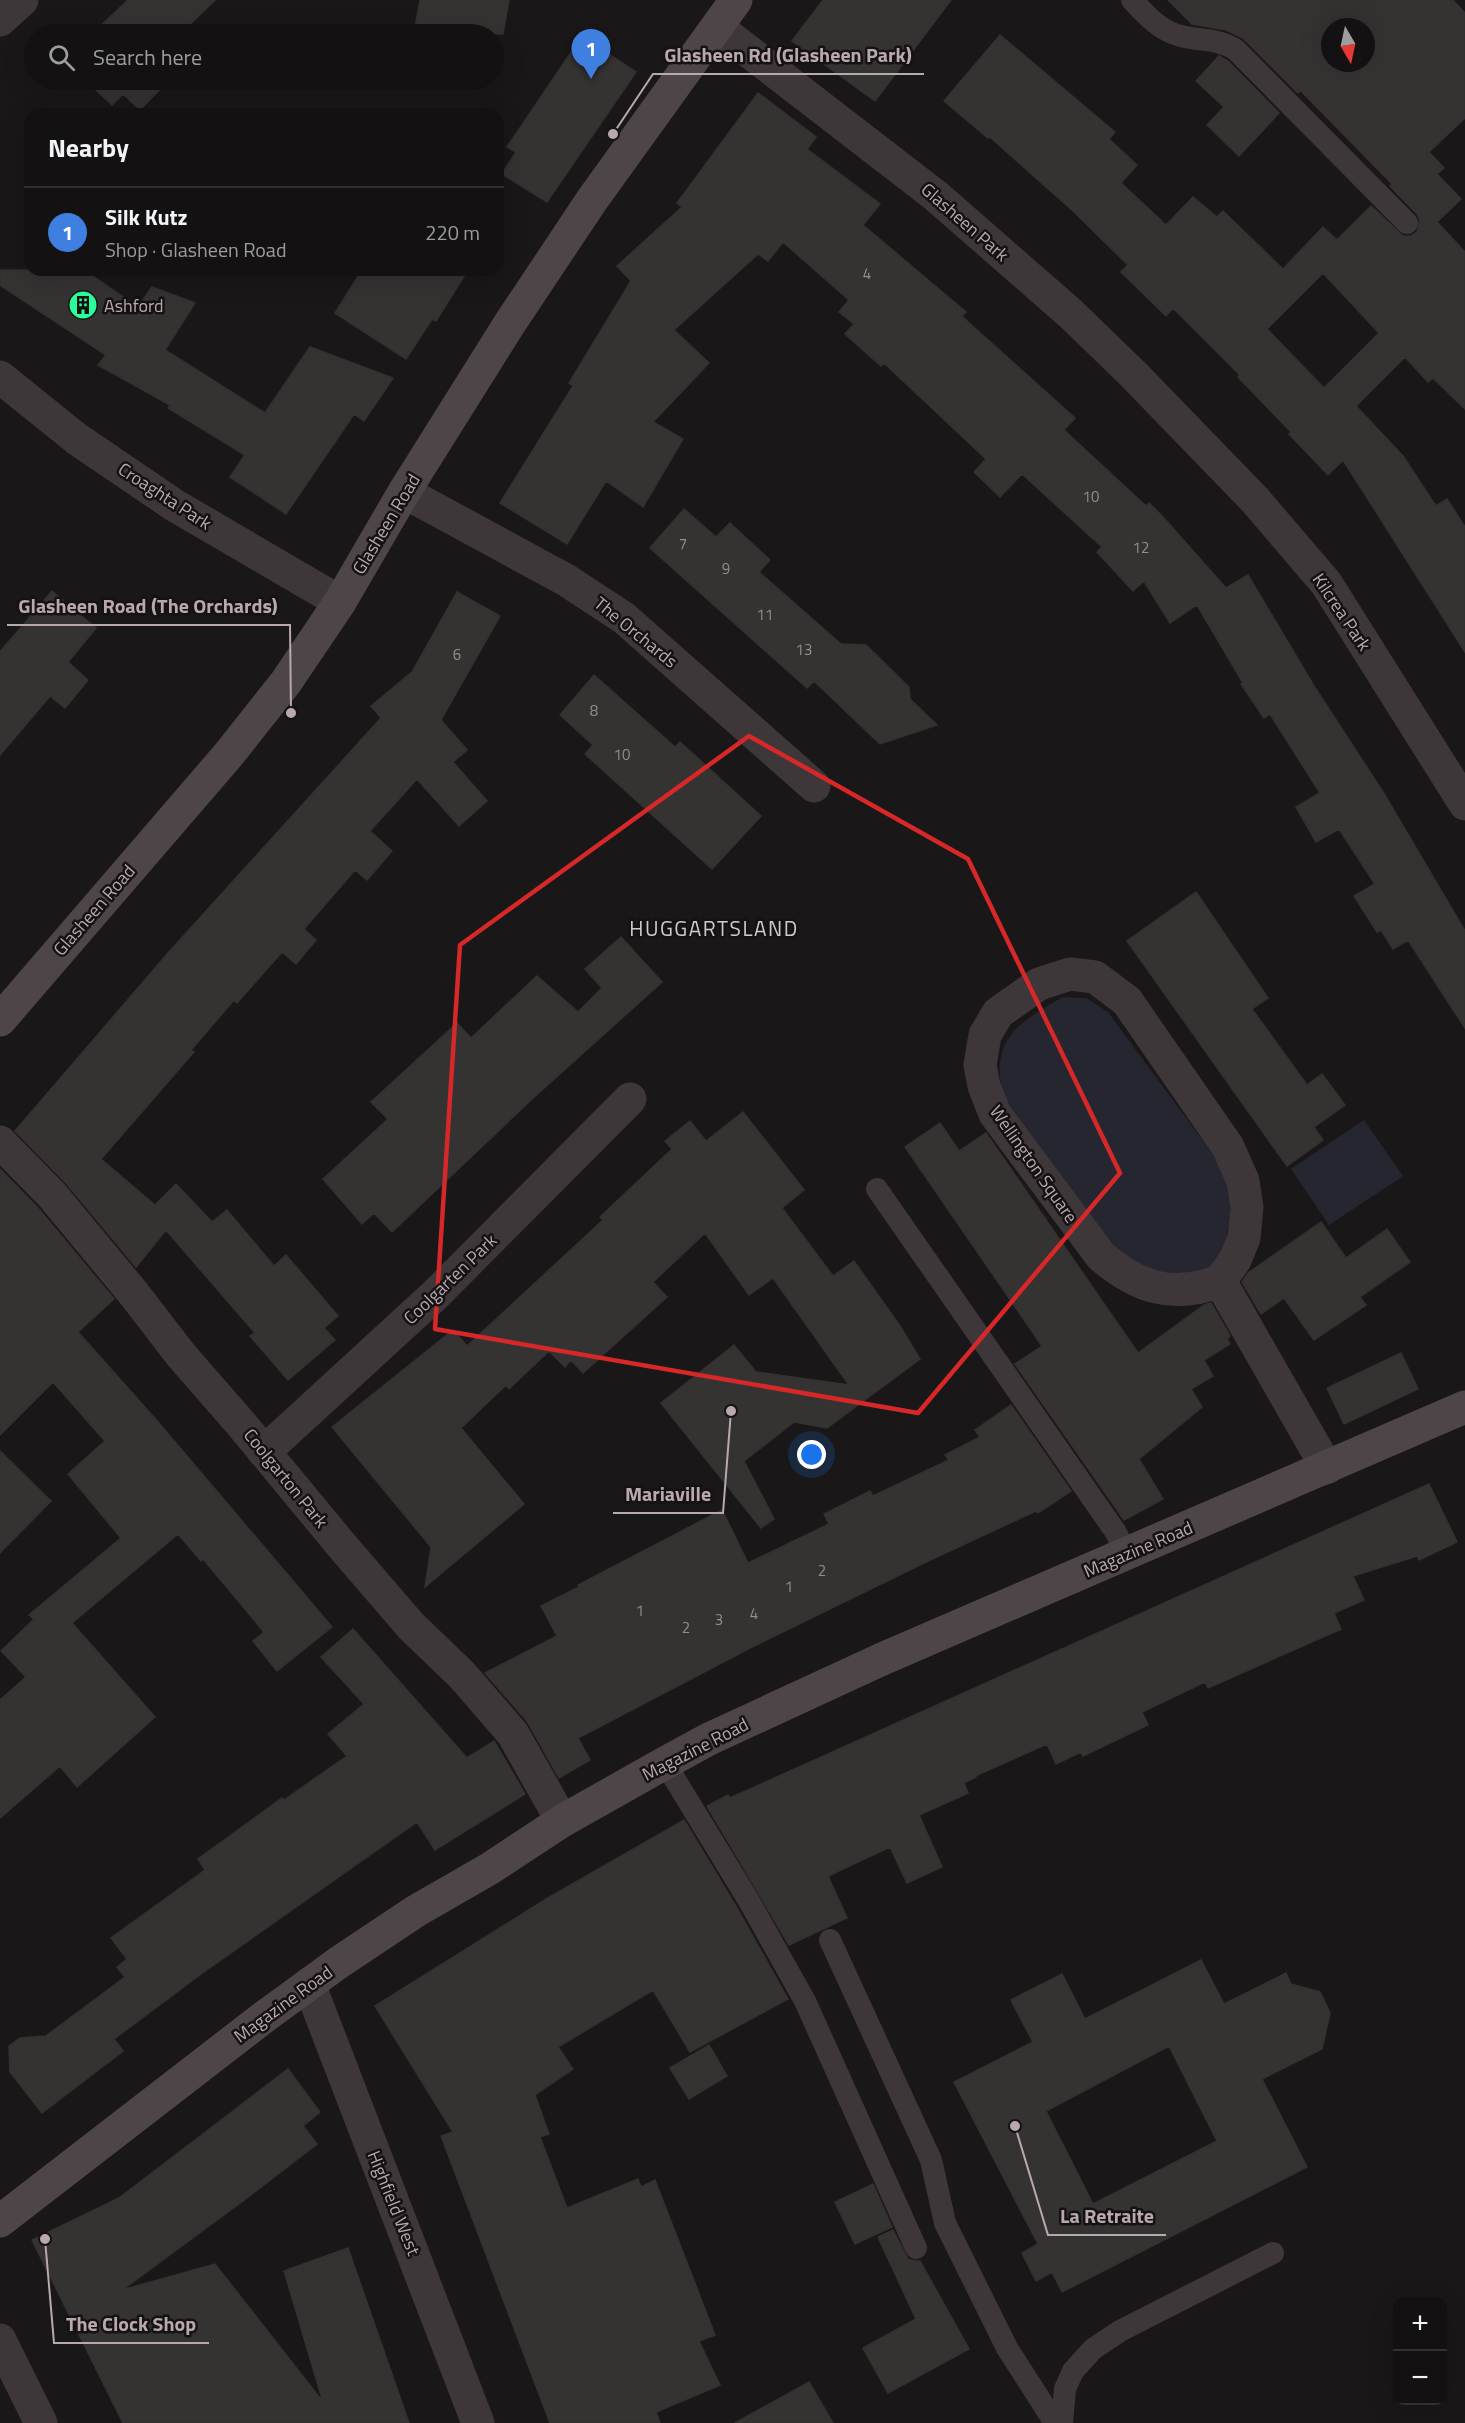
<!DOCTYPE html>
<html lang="en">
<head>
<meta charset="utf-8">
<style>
  :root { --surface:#131111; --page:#201f1f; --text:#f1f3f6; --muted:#9d9d9f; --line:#323131; --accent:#1a73e8 }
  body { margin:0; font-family:"Titillium Web",sans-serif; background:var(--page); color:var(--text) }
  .controls { position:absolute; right:18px; bottom:18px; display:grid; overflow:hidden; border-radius:12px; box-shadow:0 6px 24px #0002 }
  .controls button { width:54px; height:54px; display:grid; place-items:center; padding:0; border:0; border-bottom:2px solid var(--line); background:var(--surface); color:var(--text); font:30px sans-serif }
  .compass { position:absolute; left:1321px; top:18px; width:54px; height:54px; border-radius:50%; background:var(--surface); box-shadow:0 6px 24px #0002; rotate:171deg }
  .you { position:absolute; left:812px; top:1455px; width:21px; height:21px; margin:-15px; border:4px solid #fff; border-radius:50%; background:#1a73e8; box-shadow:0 0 0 9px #1a73e833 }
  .badge { display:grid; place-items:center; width:39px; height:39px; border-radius:50%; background:var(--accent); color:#fff; font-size:20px; font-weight:700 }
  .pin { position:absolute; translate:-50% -50px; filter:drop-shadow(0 2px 3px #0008) }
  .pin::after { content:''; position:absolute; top:32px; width:21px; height:18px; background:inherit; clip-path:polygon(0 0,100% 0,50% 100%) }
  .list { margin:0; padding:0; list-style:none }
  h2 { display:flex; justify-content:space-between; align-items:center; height:78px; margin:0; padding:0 24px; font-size:26px }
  h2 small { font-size:20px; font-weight:400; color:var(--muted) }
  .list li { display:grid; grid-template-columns:39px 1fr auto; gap:18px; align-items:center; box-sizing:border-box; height:90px; padding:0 24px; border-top:2px solid var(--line) }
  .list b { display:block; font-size:22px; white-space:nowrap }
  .list p { margin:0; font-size:20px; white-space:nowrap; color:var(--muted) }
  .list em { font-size:20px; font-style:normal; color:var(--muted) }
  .icon { flex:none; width:33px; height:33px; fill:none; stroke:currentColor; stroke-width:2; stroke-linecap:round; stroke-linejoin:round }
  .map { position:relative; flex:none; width:1465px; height:2423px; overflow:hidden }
  .search { position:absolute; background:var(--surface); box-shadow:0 6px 24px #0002; left:24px; top:24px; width:480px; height:66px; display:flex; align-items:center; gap:15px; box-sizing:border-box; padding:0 21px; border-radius:33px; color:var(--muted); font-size:22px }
  .panel { position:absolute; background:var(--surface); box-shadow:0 6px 24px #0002; left:24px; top:108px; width:480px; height:168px; border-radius:18px }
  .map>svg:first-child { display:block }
</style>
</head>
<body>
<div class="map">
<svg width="1465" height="2423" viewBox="0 0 1465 2423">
  <rect width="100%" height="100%" fill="#191717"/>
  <path fill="#262631" d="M1063,997L1086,998L1108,1012L1223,1168L1232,1201L1226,1242L1217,1263L1202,1273L1168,1278L1126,1259L1094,1224L1004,1102C989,1040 1014,1025 1063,997Z
    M1364,1120L1403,1176L1329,1225L1291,1169Z"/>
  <path fill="#353232" stroke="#353131" stroke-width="1.5" fill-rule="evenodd" d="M128,0H215L180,34H92Z
    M420,0H509L503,34H414Z
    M823,0H951L875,101L792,41Z
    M1168,0H1453L1465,13V118L1429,152L1444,168L1437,174L1461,199L1437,222L1465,252V409L1433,378L1428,382L1405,357L1356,406L1403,456L1436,506L1447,499L1465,527V652L1343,460L1328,475L1289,434L1291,432L1238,377L1240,375L1173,308L1166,316L1121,272L1128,265L1073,211L990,137L988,138L944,101L1000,35L1115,132L1109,139L1137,165L1121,183L1166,225L1193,197L1217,217L1223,211L1283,269L1323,227L1337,240L1371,206L1403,236H1411L1417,232L1420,220L1417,214L1390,186L1392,184L1300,90L1298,93L1243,38L1226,30L1192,24ZM1330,27H1366V63H1330ZM1323,273L1379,333L1324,388L1267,329Z
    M582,36L636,72L547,202L502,174L516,152L507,147Z
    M1219,56L1228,61L1279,113L1239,156L1207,125L1224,107L1196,81Z
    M85,80H169L140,110L123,94L112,105Z
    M758,93L816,137L807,149L880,204L863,225L966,312L962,316L968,322L1075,418L1064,430L1146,506L1149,503L1163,517L1226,588L1248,575L1314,686L1383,792L1465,931V1028L1408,940L1393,949L1381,930L1377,932L1354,896L1375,884L1339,829L1316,842L1296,807L1320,793L1270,714L1264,718L1241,684L1243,683L1197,605L1170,623L1144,581L1133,591L1097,552L1102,547L1022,474L1000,497L974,472L986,459L884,363L881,366L845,334L854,324L839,312L849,300L783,242L768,261L758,254L674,330L709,363L653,422L683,439L643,507L606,481L567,544L500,503L573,386L569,383L631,281L617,266L682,207L677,203Z
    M0,270H84L138,307L152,287L195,303L165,350L265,413L310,347L393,378L364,421L354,414L286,514L230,477L245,455L168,408L170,405L98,365L106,355L0,285Z
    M362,270H468L436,321L432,319L406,359L335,313Z
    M684,509L716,537L730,523L770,560L759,572L841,644L866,645L909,687L910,699L937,725L880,744L814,681L807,688L650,548Z
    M52,591L96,628L68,662L88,680L65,708L50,696L0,755V652Z
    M457,592L500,616L441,720L467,750L453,762L487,801L459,826L417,779L370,831L392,851L367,880L355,870L304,929L316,940L296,964L282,952L237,1003L234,1000L191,1050L194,1052L101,1159L155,1205L176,1184L212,1222L227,1210L274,1266L286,1255L338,1316L324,1328L335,1340L288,1380L250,1336L255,1333L166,1230L136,1267L66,1183L15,1131L168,953L381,718L371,706L412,672Z
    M594,675L675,747L680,742L761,816L712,869L585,754L593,745L560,715Z
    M1196,892L1268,998L1252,1009L1307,1085L1322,1074L1345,1105L1314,1127L1323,1140L1287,1166L1127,941Z
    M621,937L662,982L532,1099L392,1232L374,1213L362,1224L323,1179L388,1119L371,1102L457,1023L471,1038L537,976L578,1012L602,988L585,969Z
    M743,1112L804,1190L782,1208L833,1276L854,1261L900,1326L920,1359L827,1428L794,1422L744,1461L774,1519L761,1528L661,1403L734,1345L756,1372L849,1385L773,1278L749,1295L705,1233L653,1282L667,1297L583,1373L571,1360L565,1367L549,1351L509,1389L506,1385L461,1428L524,1504L425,1587L431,1547L332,1427L453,1330L467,1346L603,1220L600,1217L672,1149L665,1141L690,1121L706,1141Z
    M940,1123L959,1151L986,1133L1138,1353L1204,1305L1211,1303L1230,1336L1227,1339L1230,1344L1204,1360L1213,1376L1191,1389L1202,1407L1139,1459L1163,1499L1124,1520L1015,1364L1042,1346L905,1147Z
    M0,1169L38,1208L114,1299L78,1332L159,1423L332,1627L277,1671L253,1641L264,1632L203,1559L201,1561L178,1534L72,1623L155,1717L77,1787L60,1766L0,1818V1700L26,1677L1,1651L34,1619L29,1615L121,1538L68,1474L105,1441L53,1382L0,1435Z
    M1321,1222L1346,1258L1387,1229L1410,1262L1360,1297L1366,1305L1314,1340L1284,1298L1261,1314L1242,1282L1248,1273Z
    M1401,1353L1418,1389L1344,1424L1327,1388Z
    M1011,1405L1071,1491L1038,1513L1036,1511L926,1562L752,1647L578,1738L590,1760L559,1778L527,1721L485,1673L557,1636L541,1606L579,1587L578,1585L722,1510L748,1563L829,1524L824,1514L870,1491L873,1496L949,1460L945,1455L980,1437L975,1430Z
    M0,1451L51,1501L0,1553Z
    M1429,1484L1457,1542L1419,1560L1417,1556L1353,1576L1364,1600L1334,1613L1341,1629L1208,1688L1205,1682L1142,1712L1148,1725L1083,1756L1081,1752L1056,1764L1047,1744L975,1776L976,1777L964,1783L968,1793L919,1815L942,1867L907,1883L890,1847L828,1876L847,1918L789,1945L707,1806L728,1795L730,1798Z
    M353,1629L467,1758L494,1741L525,1794L435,1850L417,1822L201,1974L114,2039L123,2051L42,2113L10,2072L9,2046L20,2038L46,2036L125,1977L117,1967L127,1959L111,1938L205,1870L198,1859L282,1798L284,1800L347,1756L328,1734L364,1704L321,1657Z
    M684,1820L737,1908L788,1999L690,2052L653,1990L558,2047L573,2069L535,2095L549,2134L540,2137L567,2208L638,2179L641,2187L655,2180L715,2335L699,2341L720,2385L656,2412L660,2423H550L441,2136L453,2132L375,2006L548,1898Z
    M1201,1960L1224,2004L1286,1973L1291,1984L1320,1992L1330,2013L1322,2049L1262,2079L1307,2167L1062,2292L1052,2272L1036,2281L1022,2253L1038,2244L954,2082L1033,2042L1011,2000L1062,1974L1085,2019ZM1169,2046L1217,2141L1093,2204L1046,2111Z
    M709,2045L727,2076L689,2099L670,2068Z
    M288,2069L320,2112L303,2126L317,2144L243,2201L122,2290L215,2264L323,2402L284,2271L348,2248L409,2423H123L32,2240L119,2198Z
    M873,2184L892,2227L855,2244L835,2202Z
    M893,2230L908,2259L914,2261H920L969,2349L888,2393L863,2348L916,2319L878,2237Z
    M809,2382L833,2423H735Z"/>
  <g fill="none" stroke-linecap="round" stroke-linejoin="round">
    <path stroke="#3e3739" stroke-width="22" d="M1132,0C1146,15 1160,31 1181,36C1200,41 1218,38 1236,50L1407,223
      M877,1189L1115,1531L1127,1554
      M665,1763L749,1901L805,2001L916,2248
      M830,1940L931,2160L945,2223L1007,2348L1055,2423
      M1062,2423L1065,2389L1073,2371L1093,2349L1120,2331L1273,2253"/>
    <path stroke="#3e3739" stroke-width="33" d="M0,20L22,0
      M717,27L936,196L1071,314L1133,374L1255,500L1326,583L1465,804
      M0,377L77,439L174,505L340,602
      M404,492L566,580L624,618L814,786
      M0,1142L52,1195L134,1294L181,1355L242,1425L343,1547L411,1626L462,1675L513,1734L562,1821
      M1220,1281L1235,1260L1244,1238L1247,1207L1243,1181L1228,1147L1127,1001L1095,977L1070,974L1039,984L998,1013L985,1035L980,1065L984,1086L995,1114L1101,1256C1138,1288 1173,1299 1220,1281L1327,1468
      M264,1452L435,1295L630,1099
      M309,1984L478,2423
      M0,2340L41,2423"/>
    <path stroke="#4e4549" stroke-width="33" d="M0,1020L229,754L286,682L340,602L404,492L510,323L592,200L736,0
      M0,2221L264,2017L338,1963L416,1911L489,1869L562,1821L665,1763L709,1739L880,1660L1465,1407"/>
  </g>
  <path fill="none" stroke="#d62828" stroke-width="4.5" stroke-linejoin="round" d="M749,736L968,859L1120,1173L918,1413L435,1329L460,945Z"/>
  <defs>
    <g id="building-disc" transform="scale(1.5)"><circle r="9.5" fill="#2afe9b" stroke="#141212"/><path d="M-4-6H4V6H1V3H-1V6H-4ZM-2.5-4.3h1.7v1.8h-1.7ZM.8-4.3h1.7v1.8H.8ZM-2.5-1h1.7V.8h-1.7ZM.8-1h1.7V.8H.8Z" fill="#111"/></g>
  </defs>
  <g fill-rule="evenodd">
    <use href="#building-disc" x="83" y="305"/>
  </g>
  <g text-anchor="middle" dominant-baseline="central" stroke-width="5" stroke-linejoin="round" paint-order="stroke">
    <g font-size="15" fill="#998a90">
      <text x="867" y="273">4</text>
      <text x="1091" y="496">10</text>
      <text x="683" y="543">7</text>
      <text x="1141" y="547">12</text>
      <text x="726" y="568">9</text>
      <text x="765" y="614">11</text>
      <text x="804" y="649">13</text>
      <text x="457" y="654">6</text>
      <text x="594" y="710">8</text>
      <text x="622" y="754">10</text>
      <text x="822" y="1570">2</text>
      <text x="789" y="1586">1</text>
      <text x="640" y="1610">1</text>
      <text x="754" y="1613">4</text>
      <text x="719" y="1619">3</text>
      <text x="686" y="1627">2</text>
    </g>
    <g font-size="18" fill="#baa8b0" stroke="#141212">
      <text transform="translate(965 222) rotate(41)">Glasheen Park</text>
      <text transform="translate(165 496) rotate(33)">Croaghta Park</text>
      <text transform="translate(386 524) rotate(-59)">Glasheen Road</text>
      <text transform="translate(1342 612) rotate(56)">Kilcrea Park</text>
      <text transform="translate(636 632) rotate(39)">The Orchards</text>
      <text transform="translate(94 910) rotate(-49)">Glasheen Road</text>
      <text transform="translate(1034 1164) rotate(55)">Wellington Square</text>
      <text transform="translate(450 1279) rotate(-44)">Coolgarten Park</text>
      <text transform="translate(286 1478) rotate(51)">Coolgarton Park</text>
      <text transform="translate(1138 1549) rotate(-23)">Magazine Road</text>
      <text transform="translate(695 1749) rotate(-27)">Magazine Road</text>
      <text transform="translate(283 2004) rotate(-36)">Magazine Road</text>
      <text transform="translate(394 2203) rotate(68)">Highfield West</text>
    </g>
    <g font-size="18" fill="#baa8b0" stroke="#141212" text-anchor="start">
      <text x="104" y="305">Ashford</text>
    </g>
    <g font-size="21" letter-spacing="1.5" fill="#d5c9ce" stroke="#141212">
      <text x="714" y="928">HUGGARTSLAND</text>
    </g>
  </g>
  <path fill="none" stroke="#baa8b0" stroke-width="2" d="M613 134L653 74H924M291 713L290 625H7M731 1411L723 1513H613M1015 2126L1048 2235H1166M45 2239L54 2343H209"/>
  <g fill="#baa8b0" stroke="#141212" stroke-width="2">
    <circle cx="613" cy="134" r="6"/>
    <circle cx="291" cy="713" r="6"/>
    <circle cx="731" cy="1411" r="6"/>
    <circle cx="1015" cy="2126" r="6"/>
    <circle cx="45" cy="2239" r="6"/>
  </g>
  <g font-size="20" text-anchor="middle" font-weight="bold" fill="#baa8b0" stroke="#141212" stroke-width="5" stroke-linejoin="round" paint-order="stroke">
    <text x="788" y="62">Glasheen Rd (Glasheen Park)</text>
    <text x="148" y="613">Glasheen Road (The Orchards)</text>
    <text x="668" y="1501">Mariaville</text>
    <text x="1107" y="2223">La Retraite</text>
    <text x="131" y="2331">The Clock Shop</text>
  </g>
</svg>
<div class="controls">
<button>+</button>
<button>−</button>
</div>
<svg class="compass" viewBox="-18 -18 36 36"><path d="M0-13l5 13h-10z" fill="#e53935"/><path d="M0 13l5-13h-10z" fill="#9d9d9f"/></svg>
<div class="you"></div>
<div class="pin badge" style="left:591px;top:79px;background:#3f7fe0">1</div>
<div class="search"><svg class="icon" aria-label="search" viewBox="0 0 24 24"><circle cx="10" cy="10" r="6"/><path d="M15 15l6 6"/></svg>Search here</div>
<section class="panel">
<h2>Nearby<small></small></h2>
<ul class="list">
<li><span class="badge" style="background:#3f7fe0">1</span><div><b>Silk Kutz</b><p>Shop · Glasheen Road</p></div><em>220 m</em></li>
</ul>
</section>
</div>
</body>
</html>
